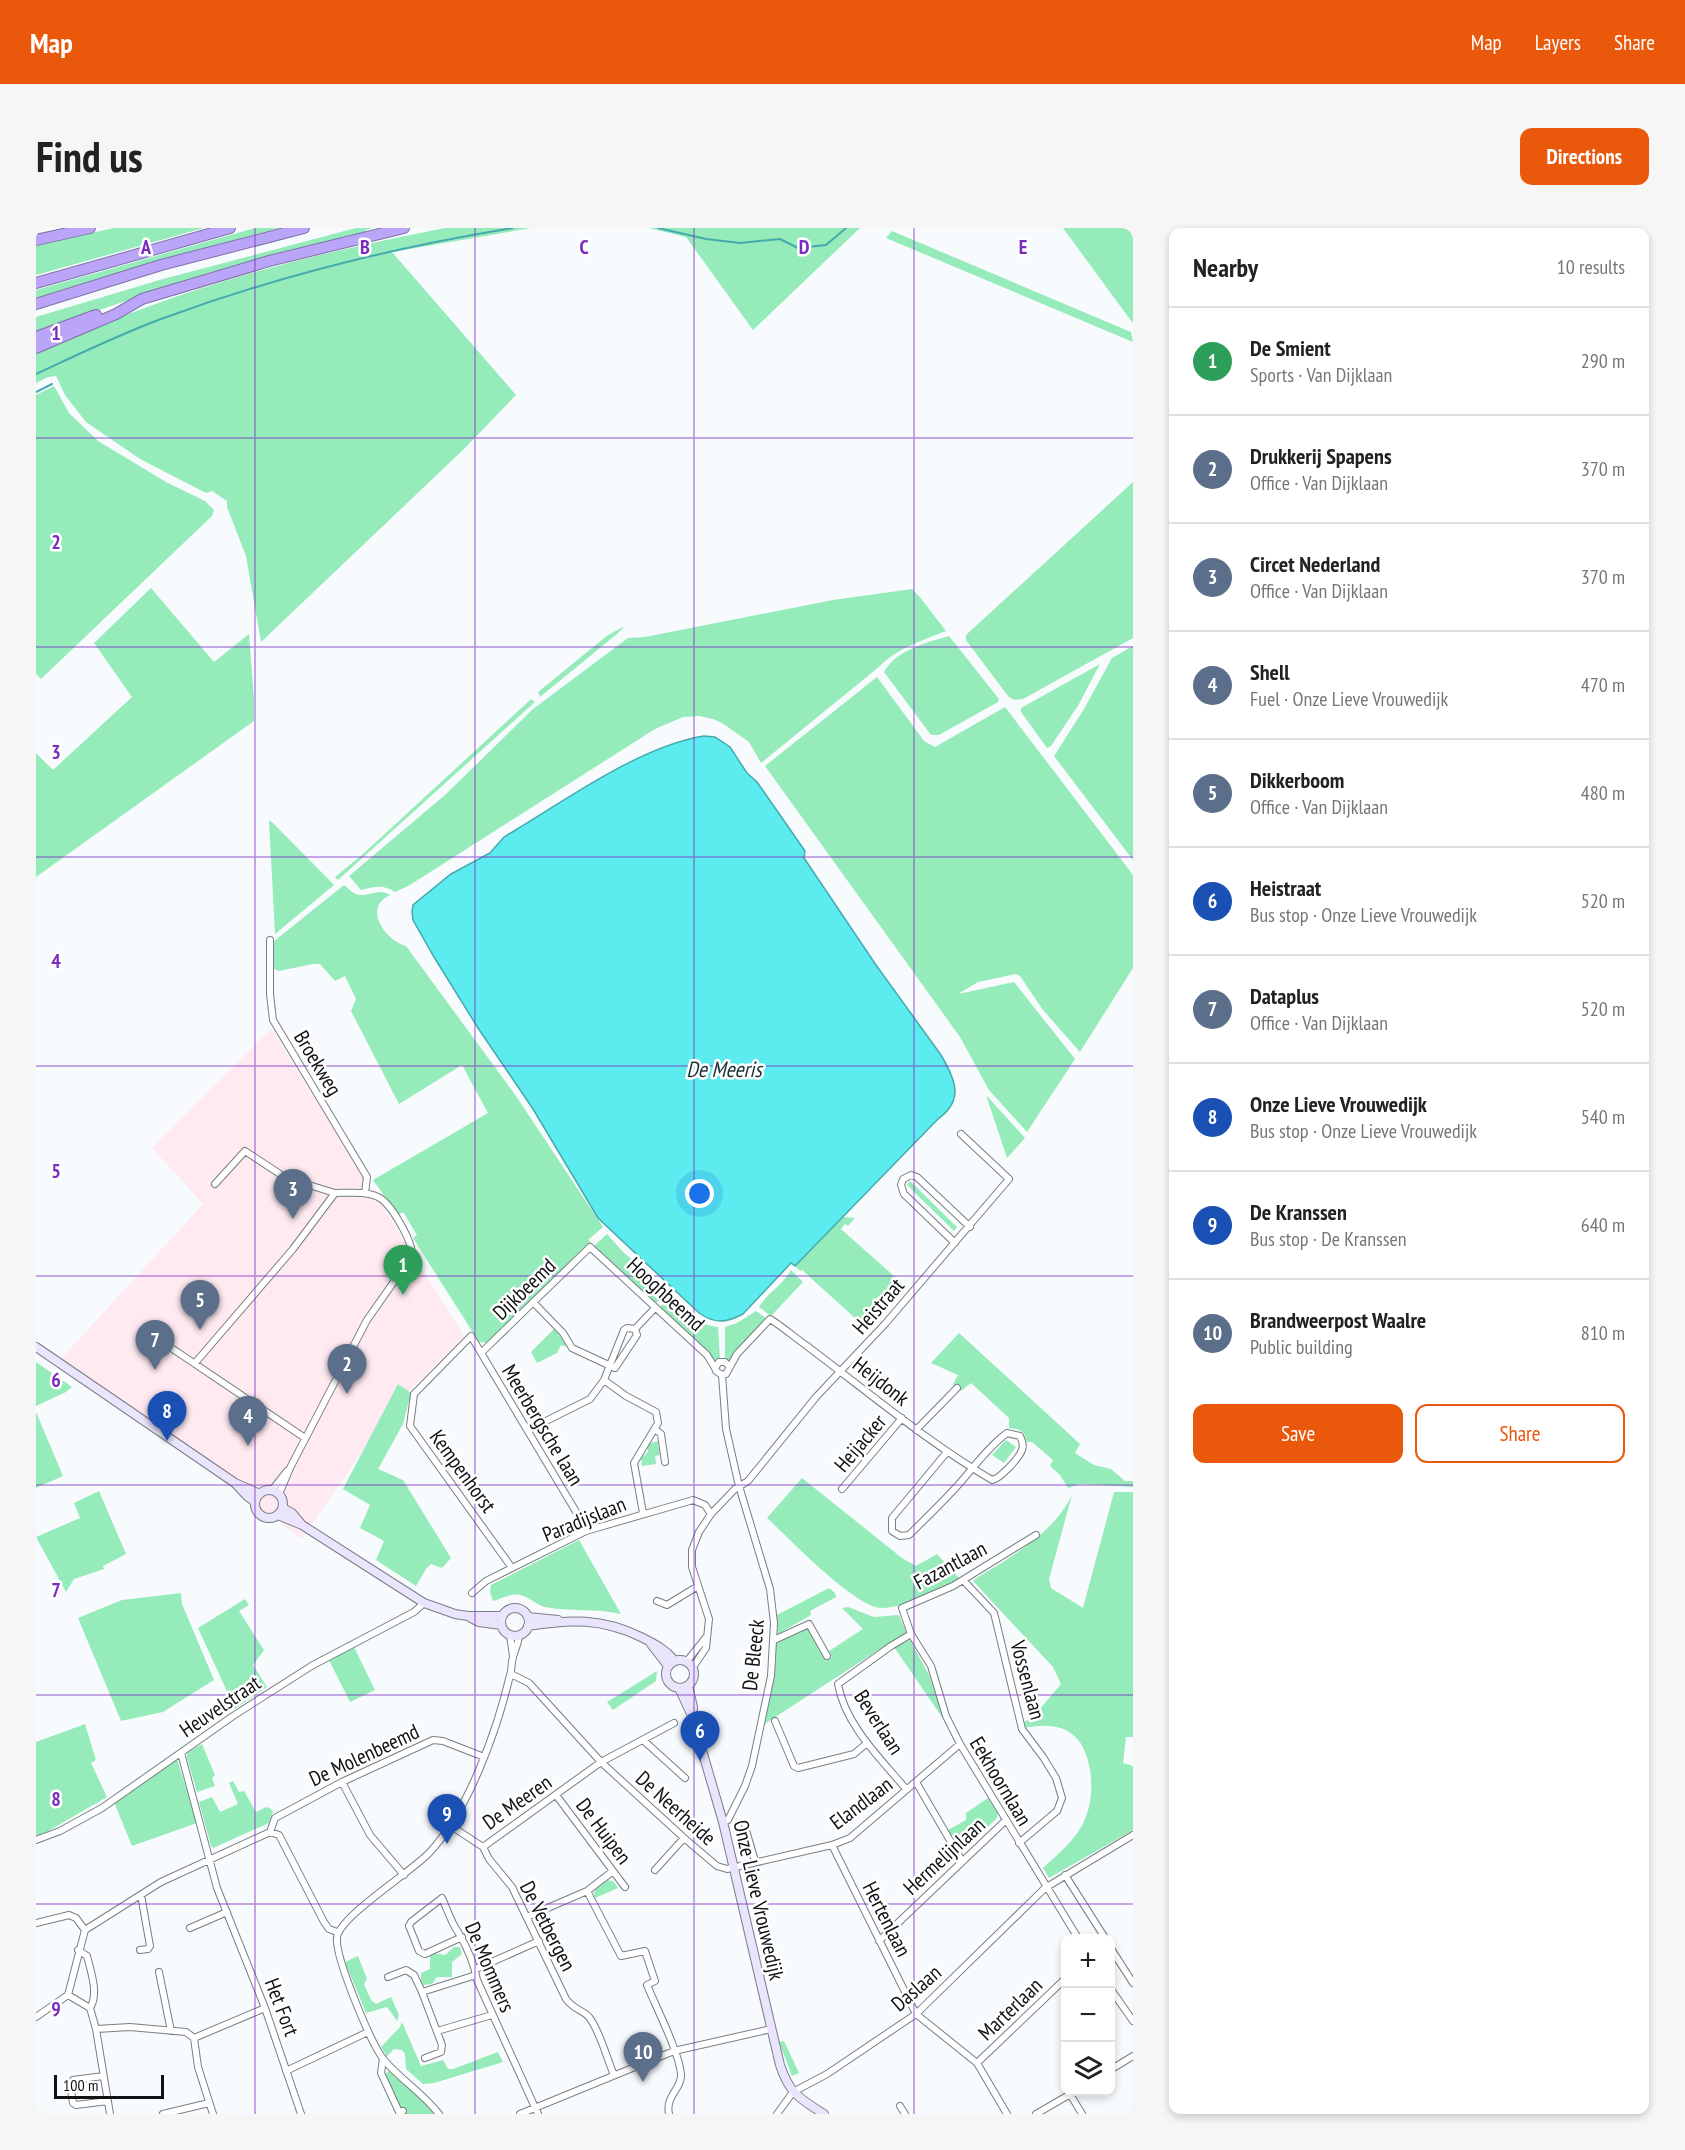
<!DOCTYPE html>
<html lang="en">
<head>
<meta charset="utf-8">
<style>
  :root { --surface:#fff; --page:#f6f6f6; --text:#222; --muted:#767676; --line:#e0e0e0; --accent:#ea580c }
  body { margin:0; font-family:"PT Sans Narrow",sans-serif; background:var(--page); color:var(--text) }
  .controls { position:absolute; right:18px; bottom:18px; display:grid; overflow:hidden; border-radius:12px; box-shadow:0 3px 9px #0003 }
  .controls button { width:54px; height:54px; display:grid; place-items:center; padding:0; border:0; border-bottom:2px solid var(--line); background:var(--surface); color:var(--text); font:30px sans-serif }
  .scale { position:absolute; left:18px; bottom:15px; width:110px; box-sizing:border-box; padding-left:6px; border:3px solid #101214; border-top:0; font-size:16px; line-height:21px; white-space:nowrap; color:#101214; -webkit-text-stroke:4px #fff; paint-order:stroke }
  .you { position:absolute; left:664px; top:966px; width:21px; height:21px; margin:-15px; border:4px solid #fff; border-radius:50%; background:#1a73e8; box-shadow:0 0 0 9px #1a73e833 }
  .badge { display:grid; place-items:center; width:39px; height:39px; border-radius:50%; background:var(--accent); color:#fff; font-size:20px; font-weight:700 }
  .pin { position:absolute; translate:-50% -50px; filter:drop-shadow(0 2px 3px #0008) }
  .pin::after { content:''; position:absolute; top:32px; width:21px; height:18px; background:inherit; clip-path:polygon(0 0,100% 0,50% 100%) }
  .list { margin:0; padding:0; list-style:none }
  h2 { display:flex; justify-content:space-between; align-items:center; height:78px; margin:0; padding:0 24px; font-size:26px }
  h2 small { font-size:20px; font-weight:400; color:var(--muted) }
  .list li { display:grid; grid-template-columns:39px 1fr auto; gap:18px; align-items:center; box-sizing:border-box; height:108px; padding:0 24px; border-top:2px solid var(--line) }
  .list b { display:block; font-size:22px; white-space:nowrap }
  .list p { margin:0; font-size:20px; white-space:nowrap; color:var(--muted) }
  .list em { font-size:20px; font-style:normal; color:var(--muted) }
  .actions { display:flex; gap:12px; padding:18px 24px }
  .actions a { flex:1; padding:14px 0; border:2px solid var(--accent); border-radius:12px; text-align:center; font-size:21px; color:var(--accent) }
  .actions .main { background:var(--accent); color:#fff }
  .icon { flex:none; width:33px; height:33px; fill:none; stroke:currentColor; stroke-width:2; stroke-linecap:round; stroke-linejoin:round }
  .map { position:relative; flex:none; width:1097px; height:1886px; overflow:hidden; border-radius:12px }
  header { display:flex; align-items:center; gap:36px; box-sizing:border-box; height:84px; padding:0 30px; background:var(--accent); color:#fff }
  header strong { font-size:28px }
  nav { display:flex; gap:33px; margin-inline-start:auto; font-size:21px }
  .intro { display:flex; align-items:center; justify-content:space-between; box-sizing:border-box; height:144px; padding:0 36px }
  h1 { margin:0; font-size:42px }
  .button { padding:15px 27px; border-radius:12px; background:var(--accent); color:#fff; font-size:21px; font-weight:700 }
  main { display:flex; gap:36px; padding:0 36px }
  aside { flex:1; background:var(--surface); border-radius:12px; box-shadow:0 3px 9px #0003 }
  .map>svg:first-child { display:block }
</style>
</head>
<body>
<header>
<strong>Map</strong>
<nav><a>Map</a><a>Layers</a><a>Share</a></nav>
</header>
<div class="intro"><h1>Find us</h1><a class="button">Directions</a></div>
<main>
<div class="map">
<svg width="1097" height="1886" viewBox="0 0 1097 1886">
  <rect width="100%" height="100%" fill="#f8fbfe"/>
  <path fill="#ffeaf1" d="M235,801L428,1108L356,1180L266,1311L22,1134L167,976L116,920Z"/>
  <path fill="#95ebb9" d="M78,0H168L0,47V17Z
    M219,0H243L124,32L0,71V62Z
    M320,0H337L330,2V4L130,59L0,104V89L127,51Z
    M409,0H495L356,24L480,167L428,221L225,414L210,328L191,279V273L176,263L170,265L104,231L50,194L29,167L20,148L12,149L0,155V123C35,109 70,94 106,81C203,44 307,20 409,0Z
    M613,0H824L717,102L650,9Z
    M1027,0H1097V95L1093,90Z
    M856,3L1095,104L1097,114L850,10Z
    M18,158L33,185L62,213L130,254L169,273L178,282L176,288L5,451L0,446V167Z
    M1097,254V410L987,471L978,472L972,468L930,412V407Z
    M115,360L178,434L213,406L218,470V493L0,649V525L17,542L96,469L58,415Z
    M876,361L883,368L910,403C886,413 863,419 844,438L725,535L713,514L686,495L677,491L663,488L647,489L619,501L374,657L359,664C347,656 338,659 325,662L313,648L409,567L497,481L592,410L609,409L797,372Z
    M589,398L581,406L504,469L502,464L572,407Z
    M913,408L963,471L962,474L903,507H895L848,444C859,423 891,414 913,408Z
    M1097,418V632L1018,528L1048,481L1076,430Z
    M1064,436L1043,476L1015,518L1011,520L985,484V480Z
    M841,449L888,513L899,519L969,479L1097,647V740L1044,824L1007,782L984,748L980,746L942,754L922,766L978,754L1039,831L991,904L953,862L924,809L729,538Z
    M495,471L499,474L302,652L299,649L327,626Z
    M233,593L236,594L298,657L239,706Z
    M308,657C312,660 318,667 324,667C336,668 342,660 354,667C326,680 349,712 370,718L480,868L567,999L552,1012L555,1014L452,1115L443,1114L377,1010L381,1007L367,984L362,987L337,952L452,885L426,837L363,876L315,783L320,771L309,748L299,753L284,736H277L243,743L238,741L237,714Z
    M950,867L989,910L971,930Z
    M874,953L921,999L918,1003L871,957Z
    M807,989L819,990L812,998L809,996L805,1001L868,1057L830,1100L766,1042L764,1043L759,1038Z
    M571,1006L589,1026L609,1040L629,1066L619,1076L558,1018Z
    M755,1042L767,1054L735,1088L723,1079C733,1063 748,1056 755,1042Z
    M633,1070C655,1077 657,1097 682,1099L684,1131L678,1135L623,1080Z
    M720,1083L731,1091L693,1134L689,1131V1099L701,1095Z
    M518,1101L528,1113L530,1119L525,1117L521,1125L501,1135L495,1124Z
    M923,1105L1044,1216L1039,1225L1058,1237L1075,1241L1089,1253H1097V1259L1044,1256L1032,1260L1024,1247L1014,1238L1017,1232L996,1214H991L988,1205L981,1201L973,1200V1190L935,1155L925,1163L917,1156L922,1147L895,1135Z
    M0,1134L36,1159L30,1164L0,1178Z
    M362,1156L375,1165L367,1196L342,1241L367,1252L415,1330L406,1340L395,1336L390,1341L380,1358L340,1332L348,1313L324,1300L334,1277L307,1261Z
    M0,1184L27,1248L0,1260Z
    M970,1212L980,1219L968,1235L956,1227Z
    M624,1213L622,1216L624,1227L619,1228L620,1236L606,1238L605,1230L612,1224L611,1217L614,1215Z
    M766,1250L866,1330L880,1338L901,1326L924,1351C904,1361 868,1380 846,1380C819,1380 753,1310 731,1290Z
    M63,1263L90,1326L67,1338L68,1341L38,1351L30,1364L0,1309L44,1290L38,1275Z
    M1078,1264H1097V1509H1090L1087,1535L1097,1538V1602L1013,1650L1007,1640C1021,1627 1037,1614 1047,1596C1055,1579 1057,1561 1054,1542C1048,1504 1026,1492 988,1500L987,1495L998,1488L1025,1456L1017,1439L937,1353C948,1344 962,1338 973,1330C998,1314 1023,1294 1036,1267L1013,1351L1015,1360L1047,1380Z
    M543,1312L585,1386C559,1380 534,1384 509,1379C500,1377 494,1369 484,1367C474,1365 466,1371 457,1373L454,1364L455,1357Z
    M793,1360L799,1365L800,1369L774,1383L775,1387L742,1406L741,1387Z
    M145,1365L146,1376L178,1452L127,1484L85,1493L42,1390L86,1372Z
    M209,1371L213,1377L203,1383L228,1422L217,1437L231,1459L199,1481L162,1400Z
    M812,1379L838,1389L863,1387L871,1406L841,1423L727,1497L740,1434V1416L770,1398L790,1433L796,1429L793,1423L827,1401L806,1380Z
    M874,1412L893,1447L908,1492L858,1419Z
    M318,1419L339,1462L314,1474L293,1432Z
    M621,1443L620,1453L577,1482L571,1474Z
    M49,1496L60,1532L55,1535L71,1569L0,1610V1514Z
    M166,1516L179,1547L176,1550L179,1558L161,1564L151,1530V1525Z
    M141,1531L161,1595L96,1618L78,1574Z
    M197,1553L203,1564L208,1563L220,1584L230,1579L234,1580L237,1584L233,1595L177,1620L175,1618L163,1574L176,1569L184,1584L202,1576L193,1555Z
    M952,1570L962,1585L961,1590L926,1624L912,1602L930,1592V1585Z
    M570,1652L577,1653L582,1660L559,1670L558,1666L560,1659Z
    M418,1719H424L426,1726L416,1734V1749H401L396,1756L387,1757L385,1753V1745L394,1741V1728L397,1725L409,1727Z
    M322,1728L331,1751L328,1756L335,1772L340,1776L355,1769L363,1787L361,1793L351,1779L330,1785L309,1734Z
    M366,1794L385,1838L407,1832L412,1841H417L462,1824L467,1834L398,1855L387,1856L370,1841L369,1826L366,1822L358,1821L351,1828L345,1819L364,1799Z
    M748,1813L763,1845L756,1848L743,1814Z
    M353,1843L394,1880L399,1886H370L369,1881L363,1878L350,1849V1845Z"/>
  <path fill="#5cebee" stroke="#45aaad" stroke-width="1.5" d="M668,508L679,509L694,519L711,545L721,554L769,623L768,630L840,737L905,827C919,851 929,872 902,891L759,1038L755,1035L707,1086C690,1095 679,1096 663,1085L562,990L497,881L442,800L398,729L377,692L376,684L377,677L415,646L454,625L468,609L478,603C533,570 605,518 668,508Z"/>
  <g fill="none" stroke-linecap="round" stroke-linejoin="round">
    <path stroke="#45aaad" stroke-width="2" d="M622,0L670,11L704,15L744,11L762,20L790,17L810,0
      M0,146C41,127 82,107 125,91C236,50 360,19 477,0
      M0,164L16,156"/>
    <g stroke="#787e84" stroke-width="8">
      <path id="street" d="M234,712V766L237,792L331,949L329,965
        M179,956L209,923L250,950L299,965
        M919,1015L868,966L865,957L867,951L875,947L881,949L934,999
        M497,1074L527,1105L536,1120L579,1140L601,1107L599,1101
        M599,1101L619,1080
        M119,1109L269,1210
        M445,1125L554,1019L671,1127L679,1140
        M159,1135L257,1021L299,965C312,965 330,963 342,969C355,975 377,1014 376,1028L331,1092L254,1240L243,1266
        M693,1138L689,1134H683L679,1140L680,1143L686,1147L690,1146L701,1126L734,1091C747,1099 758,1109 771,1118C832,1164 890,1213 956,1252C964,1251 983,1230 986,1222C988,1217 986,1212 984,1208L971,1205C953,1218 938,1239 923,1256C907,1274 890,1290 873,1307L864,1308L856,1303V1290L911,1224
        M686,1147L690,1201L703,1258L734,1361L738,1395L735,1448L716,1538L709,1558L692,1592L687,1594
        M568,1152L590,1168L620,1184L622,1195L598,1235L607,1285
        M619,1201L625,1206L629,1234
        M492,1202L554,1171L568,1152L588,1102L591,1100L599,1101
        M880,1202L921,1160
        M806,1261L866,1190
        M236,1262L251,1243
        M1000,1307L917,1358L866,1380L875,1406L895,1438L910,1488L924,1516L1042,1710
        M476,1340L374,1198L378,1166L435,1108L548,1297L550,1303
        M927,1352L958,1385L986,1501L1007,1529L1020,1550L1026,1570L1021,1583L983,1615
        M436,1365L450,1353L550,1303L657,1272L669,1277L675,1286
        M621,1373L631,1377L662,1358
        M474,1407L477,1428
        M738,1412L773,1396L791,1428
        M651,1433L671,1408
        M657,1439L670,1420L673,1391L656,1339V1322L663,1304L675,1286L699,1261L712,1253L780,1169L849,1096L973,951L925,906
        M475,1446L493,1455L565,1534L648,1610L681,1638L691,1641L796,1617L814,1610L924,1516
        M739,1493L758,1538L762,1540L818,1526L831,1515
        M607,1512L649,1550
        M145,1525L181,1660L229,1780L265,1886
        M306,1554L334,1607L368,1647
        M880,1554L926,1633
        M870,1561C845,1531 809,1497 802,1456L855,1418L875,1406
        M520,1567L589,1659
        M415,1598L447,1619L565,1534L638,1495
        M709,1599L719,1633
        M234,1604L239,1590L306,1554L397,1512L407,1513L448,1529
        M0,1612L24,1603L66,1580L197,1488L277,1437L378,1384L388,1375
        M796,1617L880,1786L941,1835L971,1886
        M447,1619L453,1631L476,1659L530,1771C538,1782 547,1782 553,1789C565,1805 570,1829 578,1847
        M619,1642L648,1610
        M1029,1647L1069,1710
        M551,1663L585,1728L609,1723L619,1753L611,1757C620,1779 643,1824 645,1846C646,1861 629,1868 633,1886
        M491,1689L551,1663L577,1643
        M0,1695L33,1687L40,1690L49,1702
        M154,1700L191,1684
        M426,1709L389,1726L383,1723L373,1698L375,1694L406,1670C411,1681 415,1694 422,1704C431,1719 438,1734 441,1752L502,1886
        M843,1713L969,1593
        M1074,1719L1097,1755
        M42,1722L51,1728C55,1744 63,1766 54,1780L60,1801L74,1886
        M104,1722L112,1721L114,1718L105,1667
        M440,1741L503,1713
        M123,1744L135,1803
        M352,1749L370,1742L378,1747L386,1764L440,1747
        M1074,1760L1097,1793
        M386,1764L406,1817L405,1824L389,1830
        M32,1767L54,1780
        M0,1789L32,1767L49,1702L125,1654L234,1604L243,1607L288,1694L293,1701L301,1704
        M60,1801L94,1799L150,1804L158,1810L229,1780
        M401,1803L456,1787
        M158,1810L162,1839L177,1886
        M347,1830L345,1845L363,1884L367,1883
        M941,1835L1030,1750
        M1074,1842L1097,1828
        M250,1843L332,1804
        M67,1848L37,1852L34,1856L37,1875L40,1877L72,1873
        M1034,1866L1046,1886
        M864,1878L869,1886
        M127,1886L173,1875
        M403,1886C387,1865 365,1852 348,1832C335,1816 299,1729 301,1710C302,1689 377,1643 394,1624C432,1583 461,1503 474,1447C476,1442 475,1435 477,1429C479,1422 482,1416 483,1408
        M484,1886L638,1823L735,1801
        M741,1886L757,1864L791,1846L880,1786L1009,1660L1097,1607
        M1000,1886L1038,1864"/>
    </g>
    <g stroke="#787e84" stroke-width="10">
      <path id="secondary" d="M0,1119L199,1255L224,1266
        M200,1256L211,1268L219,1274
        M219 1276a14 14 0 1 1 28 0a14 14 0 1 1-28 0Z
        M247,1280L256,1285L266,1297
        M242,1287L266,1297L388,1375L419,1386L432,1388H465
        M465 1394a14 14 0 1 1 28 0a14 14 0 1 1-28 0Z
        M492,1389L522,1392
        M435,1390L443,1394L465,1397
        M492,1398C535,1391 566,1390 605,1409C619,1416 629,1421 639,1433
        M615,1416L632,1438
        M630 1446a14 14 0 1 1 28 0a14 14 0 1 1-28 0Z
        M652,1458L657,1479L656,1488
        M643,1460L656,1488L687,1594L744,1837C753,1865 764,1871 788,1886"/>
    </g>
    <g stroke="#7f72a8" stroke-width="12">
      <path id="highway" d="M0,12L54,0
        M0,55L194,0
        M0,76L125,37L268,0
        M0,109L60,87
        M0,120L80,86L106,71L233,33L368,0"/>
    </g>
    <use href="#street" stroke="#fff" stroke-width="6"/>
    <use href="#secondary" stroke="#ebe4fd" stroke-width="8"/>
    <use href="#highway" stroke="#bba5f8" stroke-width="10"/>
  </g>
  <path fill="none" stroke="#7b2cbf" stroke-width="1.5" stroke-opacity="0.55" d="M219,0V1886M439,0V1886M658,0V1886M878,0V1886M0,210H1097M0,419H1097M0,629H1097M0,838H1097M0,1048H1097M0,1257H1097M0,1467H1097M0,1676H1097"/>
  <g text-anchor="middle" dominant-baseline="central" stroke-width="5" stroke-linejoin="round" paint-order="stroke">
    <g font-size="21" fill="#101214" stroke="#fff">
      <text transform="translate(282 835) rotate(59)">Broekweg</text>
      <text transform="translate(488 1061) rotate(-44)">Dijkbeemd</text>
      <text transform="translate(630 1066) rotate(43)">Hooghbeemd</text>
      <text transform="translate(842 1078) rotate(-49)">Heistraat</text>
      <text transform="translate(845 1153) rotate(38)">Heijdonk</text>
      <text transform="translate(507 1197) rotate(59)">Meerbergsche laan</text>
      <text transform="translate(824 1215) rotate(-50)">Heijacker</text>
      <text transform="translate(427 1243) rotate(54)">Kempenhorst</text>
      <text transform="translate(548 1291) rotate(-22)">Paradijslaan</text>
      <text transform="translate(914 1337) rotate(-28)">Fazantlaan</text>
      <text transform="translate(717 1427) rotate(-84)">De Bleeck</text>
      <text transform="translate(992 1452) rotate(75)">Vossenlaan</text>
      <text transform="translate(184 1478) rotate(-34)">Heuvelstraat</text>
      <text transform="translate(843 1494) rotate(57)">Beverlaan</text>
      <text transform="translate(328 1527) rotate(-25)">De Molenbeemd</text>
      <text transform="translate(965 1553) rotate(59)">Eekhoornlaan</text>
      <text transform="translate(481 1574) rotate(-35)">De Meeren</text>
      <text transform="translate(825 1575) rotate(-37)">Elandlaan</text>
      <text transform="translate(640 1580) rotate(42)">De Neerheide</text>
      <text transform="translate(568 1603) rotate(53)">De Huipen</text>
      <text transform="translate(908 1628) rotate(-43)">Hermelijnlaan</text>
      <text transform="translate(723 1672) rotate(77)">Onze Lieve Vrouwedijk</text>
      <text transform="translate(851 1691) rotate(63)">Hertenlaan</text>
      <text transform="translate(512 1698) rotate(63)">De Vetbergen</text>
      <text transform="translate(454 1739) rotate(67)">De Mommers</text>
      <text transform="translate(880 1760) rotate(-41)">Daslaan</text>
      <text transform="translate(246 1779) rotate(69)">Het Fort</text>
      <text transform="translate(974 1781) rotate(-44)">Marterlaan</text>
    </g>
    <g font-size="22" font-style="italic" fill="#1d3536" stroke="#fff">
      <text x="688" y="841">De Meeris</text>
    </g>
  </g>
  <g font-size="20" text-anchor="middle" font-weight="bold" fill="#7b2cbf" stroke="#fff" stroke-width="5" stroke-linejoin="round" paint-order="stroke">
    <text x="110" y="26">A</text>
    <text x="329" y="26">B</text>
    <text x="548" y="26">C</text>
    <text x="768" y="26">D</text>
    <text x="987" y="26">E</text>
    <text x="20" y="112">1</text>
    <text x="20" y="321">2</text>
    <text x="20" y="531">3</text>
    <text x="20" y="740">4</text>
    <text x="20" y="950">5</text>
    <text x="20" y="1159">6</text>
    <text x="20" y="1369">7</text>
    <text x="20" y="1578">8</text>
    <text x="20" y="1788">9</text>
  </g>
</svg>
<div class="controls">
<button>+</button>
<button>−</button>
<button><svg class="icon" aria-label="layers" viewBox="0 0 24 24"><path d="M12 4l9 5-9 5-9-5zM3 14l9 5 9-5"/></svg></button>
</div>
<div class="scale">100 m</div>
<div class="you"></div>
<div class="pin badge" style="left:367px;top:1067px;background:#2e9e5b">1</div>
<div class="pin badge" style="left:311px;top:1166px;background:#5c6f8a">2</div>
<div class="pin badge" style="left:257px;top:991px;background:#5c6f8a">3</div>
<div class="pin badge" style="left:212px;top:1218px;background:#5c6f8a">4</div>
<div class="pin badge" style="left:164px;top:1102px;background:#5c6f8a">5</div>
<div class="pin badge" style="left:664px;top:1533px;background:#1a4fb4">6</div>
<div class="pin badge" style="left:119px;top:1142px;background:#5c6f8a">7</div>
<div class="pin badge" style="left:131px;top:1213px;background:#1a4fb4">8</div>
<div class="pin badge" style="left:411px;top:1616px;background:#1a4fb4">9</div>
<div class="pin badge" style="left:607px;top:1854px;background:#5c6f8a">10</div>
</div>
<aside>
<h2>Nearby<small>10 results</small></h2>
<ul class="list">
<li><span class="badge" style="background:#2e9e5b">1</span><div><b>De Smient</b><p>Sports · Van Dijklaan</p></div><em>290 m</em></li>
<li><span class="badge" style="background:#5c6f8a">2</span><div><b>Drukkerij Spapens</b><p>Office · Van Dijklaan</p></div><em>370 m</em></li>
<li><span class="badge" style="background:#5c6f8a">3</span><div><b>Circet Nederland</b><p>Office · Van Dijklaan</p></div><em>370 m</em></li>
<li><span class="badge" style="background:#5c6f8a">4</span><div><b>Shell</b><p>Fuel · Onze Lieve Vrouwedijk</p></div><em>470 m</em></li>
<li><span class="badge" style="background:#5c6f8a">5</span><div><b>Dikkerboom</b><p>Office · Van Dijklaan</p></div><em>480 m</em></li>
<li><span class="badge" style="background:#1a4fb4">6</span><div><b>Heistraat</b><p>Bus stop · Onze Lieve Vrouwedijk</p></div><em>520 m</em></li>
<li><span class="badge" style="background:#5c6f8a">7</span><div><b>Dataplus</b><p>Office · Van Dijklaan</p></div><em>520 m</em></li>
<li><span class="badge" style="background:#1a4fb4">8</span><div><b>Onze Lieve Vrouwedijk</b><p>Bus stop · Onze Lieve Vrouwedijk</p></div><em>540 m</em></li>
<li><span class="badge" style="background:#1a4fb4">9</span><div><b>De Kranssen</b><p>Bus stop · De Kranssen</p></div><em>640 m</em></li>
<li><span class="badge" style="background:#5c6f8a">10</span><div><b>Brandweerpost Waalre</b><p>Public building</p></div><em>810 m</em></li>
</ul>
<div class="actions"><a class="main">Save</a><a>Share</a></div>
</aside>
</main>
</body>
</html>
